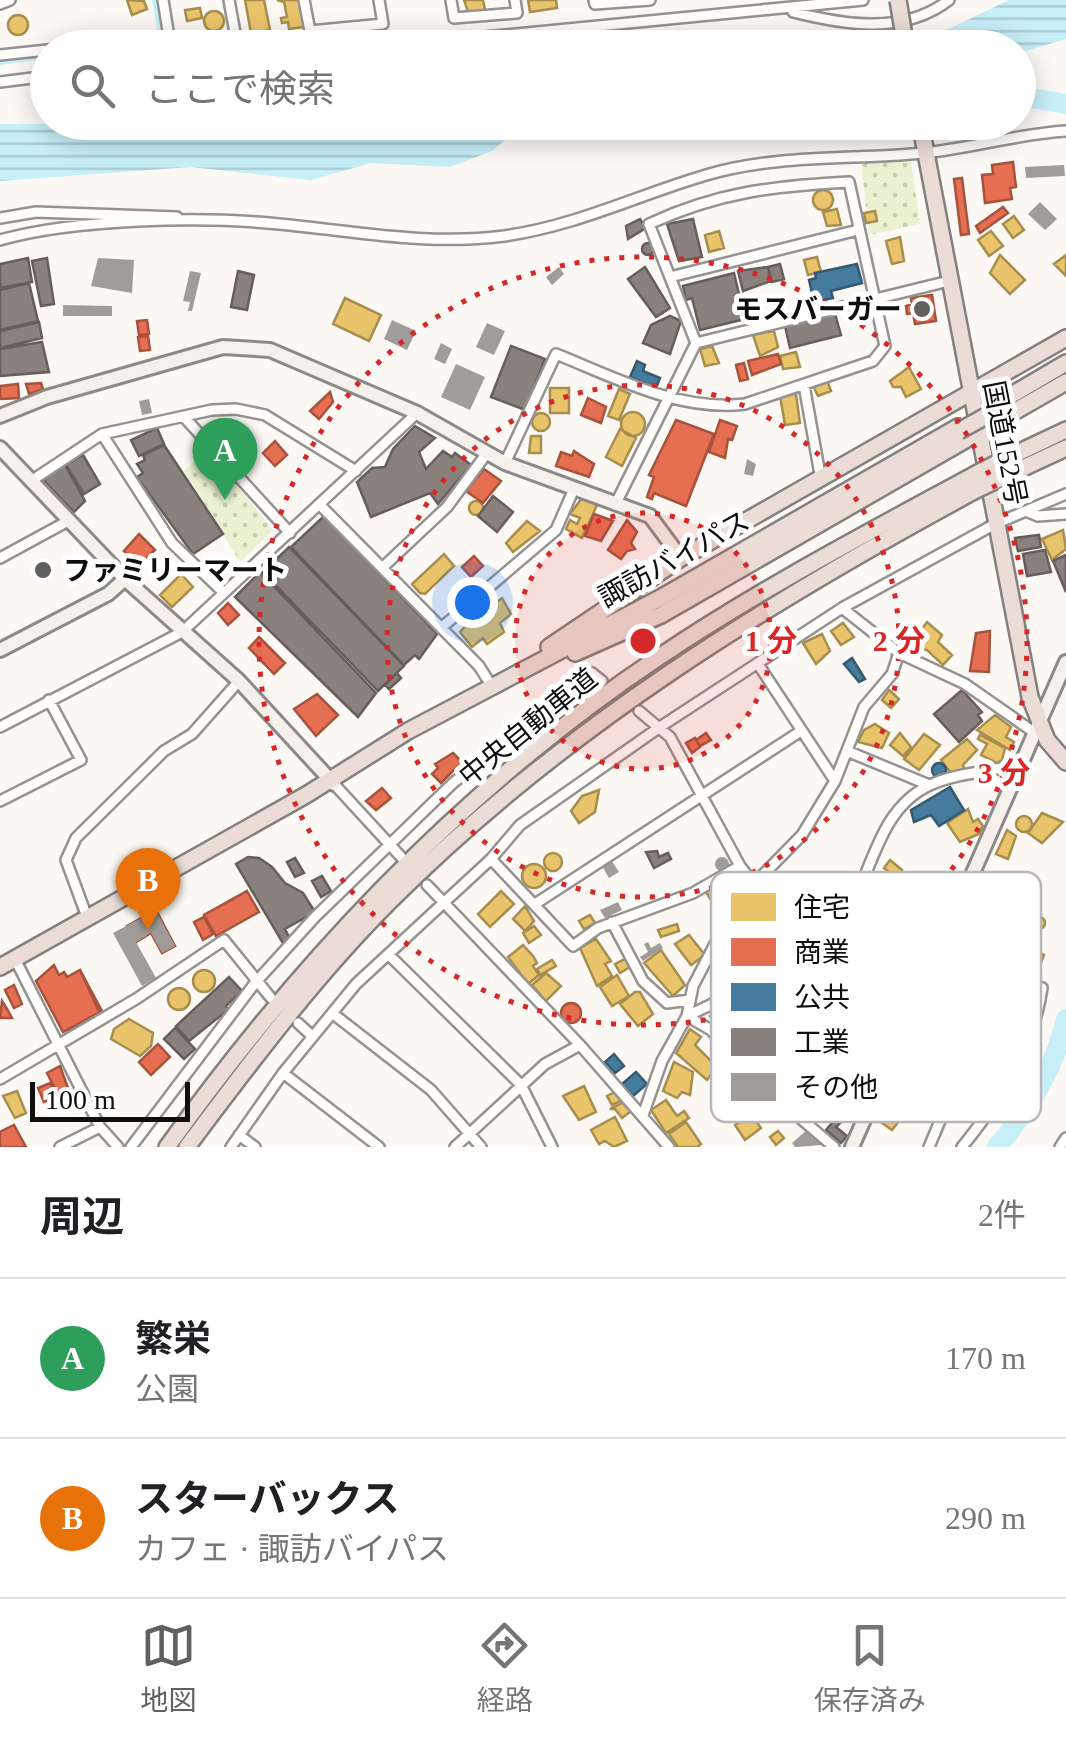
<!DOCTYPE html>
<html lang="ja">
<head>
<meta charset="utf-8">
<style>
  :root { --surface:#fff; --page:#f2f2f2; --text:#202124; --muted:#757577; --line:#e0e0e0; --accent:#61605e }
  body { margin:0; font-family:"Times New Roman","Noto Sans JP",serif; background:var(--page); color:var(--text) }
  .scale { position:absolute; left:30px; bottom:25px; width:160px; box-sizing:border-box; padding-left:10px; border:5px solid #0e0e0e; border-top:0; font-size:28px; line-height:35px; white-space:nowrap; color:#0e0e0e; -webkit-text-stroke:8px #fff; paint-order:stroke }
  .you { position:absolute; left:472px; top:602px; width:35px; height:35px; margin:-25px; border:8px solid #fff; border-radius:50%; background:#1a73e8; box-shadow:0 0 0 15px #1a73e833 }
  .badge { display:grid; place-items:center; width:65px; height:65px; border-radius:50%; background:var(--accent); color:#fff; font-size:32px; font-weight:700 }
  .pin { position:absolute; translate:-50% -82px; filter:drop-shadow(0 2px 5px #0008) }
  .pin::after { content:''; position:absolute; top:52px; width:35px; height:30px; background:inherit; clip-path:polygon(0 0,100% 0,50% 100%) }
  .list { margin:0; padding:0; list-style:none }
  h2 { display:flex; justify-content:space-between; align-items:center; height:130px; margin:0; padding:0 40px; font-size:42px }
  h2 small { font-size:32px; font-weight:400; color:var(--muted) }
  .list li { display:grid; grid-template-columns:65px 1fr auto; gap:30px; align-items:center; box-sizing:border-box; height:160px; padding:0 40px; border-top:2px solid var(--line) }
  .list b { display:block; font-size:38px; white-space:nowrap }
  .list p { margin:0; font-size:32px; white-space:nowrap; color:var(--muted) }
  .list em { font-size:32px; font-style:normal; color:var(--muted) }
  .icon { flex:none; width:55px; height:55px; fill:none; stroke:currentColor; stroke-width:2; stroke-linecap:round; stroke-linejoin:round }
  .map { position:relative; flex:none; width:1066px; height:1147px; overflow:hidden }
  .search { position:absolute; background:var(--surface); box-shadow:0 5px 25px #0003; left:30px; right:30px; top:30px; height:110px; display:flex; align-items:center; gap:25px; box-sizing:border-box; padding:0 35px; border-radius:55px; color:var(--muted); font-size:38px }
  .sheet { height:450px; background:var(--surface) }
  nav { display:flex; justify-content:space-around; align-items:center; box-sizing:border-box; height:140px; border-top:2px solid var(--line); background:var(--surface); font-size:28px; color:var(--muted) }
  nav a { display:grid; justify-items:center; gap:5px }
  nav .on { color:var(--accent) }
  .map>svg:first-child { display:block }
</style>
</head>
<body>
<div class="map">
<svg width="1066" height="1147" viewBox="0 0 1066 1147">
  <defs>
    <pattern id="grass-dots" width="8" height="8" patternUnits="userSpaceOnUse" patternTransform="scale(2.5)"><rect width="8" height="8" fill="#eaf2d2"/><path d="M2 2h.1M6 6h.1" fill="none" stroke="#c8ceb3" stroke-width="1.8" stroke-linecap="round"/></pattern>
    <pattern id="water-rules" width="6" height="5" patternUnits="userSpaceOnUse" patternTransform="scale(2.5)"><rect width="6" height="5" fill="#c7eff8"/><path d="M0 2.5h6" fill="none" stroke="#aaccd3"/></pattern>
  </defs>
  <rect width="100%" height="100%" fill="#fcf8f4"/>
  <path fill="url(#grass-dots)" d="M861,162H911L920,224L869,235Z
    M208,450L273,530L240,562L184,470Z"/>
  <path fill="url(#water-rules)" d="M1009,0H1066V39L1019,53L1018,48H909Z
    M525,123L492,151L450,167L371,163L311,180L190,167L0,181V124Z"/>
  <path fill="#e9c46a" stroke="#a78d4e" stroke-width="2.5" d="M127,0L144,1L147,9L132,15Z
    M245,0H264L270,30L251,33Z
    M277,0H299L304,27L289,29L288,22L282,23L281,18L287,17L284,2Z
    M464,0H483L485,10L468,12Z
    M528,0H556L557,8L530,12Z
    M200,8L202,18L187,21L185,10Z
    M204 21a10 10 0 1 1 20 0a10 10 0 1 1-20 0Z
    M8 25a10 10 0 1 1 20 0a10 10 0 1 1-20 0Z
    M813 200a10 10 0 1 1 20 0a10 10 0 1 1-20 0Z
    M837,209L841,225L827,226L823,212Z
    M875,211L877,221L866,223L864,213Z
    M1014,216L1024,230L1013,238L1003,224Z
    M719,231L724,248L709,252L705,235Z
    M991,231L1003,246L989,256L978,240Z
    M900,237L904,261L892,264L886,241Z
    M1000,255L1025,280L1010,294L990,273Z
    M1066,255V276L1054,264Z
    M817,257L821,272L808,275L804,260Z
    M345,298L381,315L369,341L333,324Z
    M774,331L778,347L760,356L753,335Z
    M712,346L719,363L705,366L700,349Z
    M796,352L800,367L783,369L780,356Z
    M909,367L921,389L906,397L901,387H893L890,381Z
    M827,380L831,391L818,396L813,386Z
    M550,388H569V413H550Z
    M619,389L630,394L619,420L608,416Z
    M796,394L800,423L785,425L780,396Z
    M621 424a12 12 0 1 1 24 0a12 12 0 1 1-24 0Z
    M532 422a9 9 0 1 1 18 0a9 9 0 1 1-18 0Z
    M620,429L636,438L622,466L606,457Z
    M531,436H541V453H529Z
    M582,498L597,505L582,538L566,529L570,520L577,524L580,518L570,514Z
    M469 508a7 7 0 1 1 14 0a7 7 0 1 1-14 0Z
    M527,521L540,531L513,552L506,543Z
    M1063,530L1066,549L1052,560L1042,539Z
    M444,554L454,566L425,594L420,593L412,584Z
    M181,574L193,587L172,607L160,595Z
    M502,598L511,614L500,623L504,632L487,644L483,638L472,647L460,632L480,610L482,613Z
    M927,622L942,635L938,642L952,655L943,665L927,650L910,645Z
    M843,623L854,637L841,645L831,631Z
    M822,634L830,651L816,664L803,643Z
    M889,690L899,699L891,708L882,700Z
    M995,715L1011,727L1006,737L1014,742L1010,750L977,730Z
    M875,724L889,733L882,748L858,742L864,730Z
    M900,733L911,747L903,756L890,745Z
    M924,734L940,745L919,770L904,759Z
    M980,735L1005,748L1002,760L997,763L981,755L987,744L978,739Z
    M967,739L977,750L963,765L965,771L950,772L941,760Z
    M599,790L595,812L579,823L571,811L582,796Z
    M968,809L973,822L978,819L983,826L979,834L960,842L947,823Z
    M1042,813L1063,822L1042,843L1028,833Z
    M1016 824a8 8 0 1 1 16 0a8 8 0 1 1-16 0Z
    M1007,830L1016,836L1008,859L996,854Z
    M544 862a9 9 0 1 1 18 0a9 9 0 1 1-18 0Z
    M890,860L902,870L896,878L884,868Z
    M522 876a12 12 0 1 1 24 0a12 12 0 1 1-24 0Z
    M717,886L725,892L711,900L706,892Z
    M501,891L514,904L490,927L478,914Z
    M525,906L534,921L525,931L513,919Z
    M590,915L595,923L584,929L579,921Z
    M1033 923a6 6 0 1 1 12 0a6 6 0 1 1-12 0Z
    M677,924L679,931L661,937L658,930Z
    M534,926L541,935L529,943L523,933Z
    M689,935L705,955L691,965L675,944Z
    M596,939L611,961L605,964L612,976L597,986L580,948Z
    M523,945L533,956L537,963L533,966L539,975L528,984L508,957Z
    M724,948L733,955L744,977L729,989L710,965Z
    M661,950L685,985L673,996L644,963Z
    M1035,951L1044,955L1038,970L1029,966Z
    M629,957L633,965L620,973L615,964Z
    M552,960L556,966L540,975L537,969Z
    M193 981a11 11 0 1 1 22 0a11 11 0 1 1-22 0Z
    M546,973L561,986L546,1001L532,985Z
    M617,975L629,996L612,1006L600,987Z
    M168 999a11 11 0 1 1 22 0a11 11 0 1 1-22 0Z
    M635,992H640L653,1014L638,1026L620,1004Z
    M724,1002L746,1026L732,1039L710,1016Z
    M129,1019L153,1033L151,1046L140,1056L111,1039L114,1029Z
    M690,1029L701,1037L695,1045L717,1067L707,1080L676,1053Z
    M674,1062L693,1072L690,1095L682,1092L677,1098L663,1091Z
    M584,1086L596,1112L579,1120L563,1096Z
    M619,1090L624,1099L612,1105L607,1096Z
    M17,1091L26,1113L15,1118L3,1096Z
    M882,1098L903,1116L892,1130L875,1118Z
    M628,1100L634,1109L622,1118L615,1109H610Z
    M666,1100L677,1116L684,1111L689,1118L666,1133L651,1110Z
    M751,1114L761,1128L745,1140L735,1125Z
    M615,1117L627,1141L614,1147L605,1141L599,1144L591,1130Z
    M686,1122L701,1144L697,1147H678L669,1134Z
    M778,1131L784,1138L776,1145L770,1137Z"/>
  <path fill="#e76f51" stroke="#a6523d" stroke-width="2.5" d="M1013,162L1016,187L1010,188L1012,199L985,203L982,175L993,174L992,165Z
    M962,178L969,234L961,235L954,179Z
    M1003,207L1008,213L980,233L976,226Z
    M932,295L936,321L915,324L913,313L907,314L906,306L912,304L911,298Z
    M147,320L149,334L139,335L137,321Z
    M148,336L150,350L140,351L138,337Z
    M778,354L781,364L752,375L748,361Z
    M744,363L748,379L740,381L736,365Z
    M41,383L43,389L29,394L26,384Z
    M18,384L19,398L0,399V386Z
    M330,392L333,402L319,419L310,411Z
    M588,398L606,407L601,423L581,415Z
    M676,420L714,434L686,506L654,493L652,499L647,497L654,477L649,475Z
    M720,420L737,426L732,440L728,439L725,458L709,452Z
    M275,441L287,455L275,466L263,453Z
    M574,451L594,464L589,477L556,466L561,452L572,456Z
    M484,469L501,481L483,503L466,491Z
    M594,514L613,521L601,541L585,536Z
    M627,520L637,532L631,543L635,549L627,551L621,559L608,550Z
    M139,534L155,550L138,565L124,551Z
    M474,556L483,566L471,577L462,567Z
    M228,603L239,615L228,625L218,613Z
    M990,631L989,672L970,671L976,633Z
    M259,637L285,663L274,674L249,648Z
    M317,694L338,715L316,736L294,709Z
    M706,733L711,740L700,746L696,740Z
    M695,738L700,747L692,753L686,743Z
    M453,753L462,762L441,783L432,774L438,768L435,764Z
    M382,788L391,798L376,810L366,801Z
    M247,891L259,912L216,936L204,915Z
    M156,910L175,946L162,953L151,933L136,942L127,926Z
    M204,917L213,934L203,940L194,922Z
    M54,965L59,975L64,972L67,977L80,970L102,1011L63,1032L36,981Z
    M54,965L59,975L64,972L67,977L80,970L101,1016L63,1032L36,981Z
    M14,985L22,1004L14,1008L5,990Z
    M2,1001L7,1009L12,1018H0Z
    M561 1013a10 10 0 1 1 20 0a10 10 0 1 1-20 0Z
    M158,1044L170,1057L151,1075L139,1062Z
    M60,1066L69,1091L59,1096L47,1073Z
    M50,1083L56,1096L44,1102L38,1088Z
    M14,1125L26,1147H0V1132Z"/>
  <path fill="#457b9d" stroke="#345a72" stroke-width="2.5" d="M857,264L862,283L831,291L833,298L814,302L809,280L816,278L815,273Z
    M637,361L645,365L643,371L660,378L656,388L630,377Z
    M852,658L865,679L859,682L844,664Z
    M932 770a7 7 0 1 1 14 0a7 7 0 1 1-14 0Z
    M950,787L964,810L939,826L931,815L914,822L911,810Z
    M614,1054L624,1066L615,1073L605,1062Z
    M636,1072L647,1084L633,1096L622,1084Z"/>
  <path fill="#8a817c" stroke="#655e5b" stroke-width="2.5" d="M640,219L646,228L628,239L626,226Z
    M693,219L702,257L679,261L667,224Z
    M642 249a6 6 0 1 1 12 0a6 6 0 1 1-12 0Z
    M28,258L32,282L0,288V264Z
    M47,258L54,304L41,306L32,261Z
    M780,264L784,279L772,282L768,267Z
    M645,267L670,308L656,317L628,279Z
    M768,267L771,281L743,291L738,271Z
    M238,271L254,275L247,310L231,307Z
    M734,273L745,319L700,330L692,298L686,300L683,286Z
    M29,283L38,321L0,330V290Z
    M835,314L841,335L790,348L785,326Z
    M670,316L681,321L670,354L643,343L651,325Z
    M39,322L42,338L0,348V331Z
    M42,342L49,372L0,376V349Z
    M511,346L545,359L525,410L491,397Z
    M415,426L435,438L419,452L426,469L443,451L452,457L455,453L471,465L438,504L430,493L371,517L357,482L372,468L385,467L393,449Z
    M157,428L164,444L139,456L131,440Z
    M164,445L223,534L193,554L137,477L143,473L137,464L145,460L143,455Z
    M83,455L100,484L84,494L66,465Z
    M65,465L85,501L74,512L45,482V477Z
    M493,496L513,512L497,532L478,516Z
    M324,516L437,634L419,659L415,655L404,665L291,547Z
    M1039,535L1041,547L1018,551L1015,538Z
    M289,547L404,666L378,691L263,572Z
    M1045,550L1051,572L1027,576L1023,554Z
    M1066,555V592L1053,561Z
    M260,572L376,693L358,717L235,597Z
    M397,673L401,678L389,689L385,685Z
    M962,690L982,712L978,715L982,721L959,742L934,714Z
    M657,851L659,857L668,853L671,859L654,868L646,852Z
    M248,857L259,858L272,867L285,883L303,893L315,912L285,929L290,939L284,945L236,864Z
    M295,858L304,873L295,877L287,862Z
    M322,876L331,891L321,897L312,881Z
    M229,977L242,991L226,1006L229,1009L189,1041L176,1026Z
    M175,1028L195,1049L184,1059L164,1039Z
    M836,1118L841,1122L836,1127L847,1136L841,1143L826,1130Z"/>
  <g fill="none" stroke-linecap="round" stroke-linejoin="round">
    <path stroke="#c7eff8" stroke-width="4" d="M154,0L162,47L155,48
      M0,63L48,57"/>
    <path stroke="#c7eff8" stroke-width="20" d="M1018,96L1066,104
      M997,1147C1029,1109 1055,1068 1066,1019"/>
  </g>
  <path fill="#9f9c99" d="M1064,165L1065,176L1026,178L1025,167Z
    M1040,202L1057,219L1045,230L1028,214Z
    M98,258L134,260L132,293L91,286Z
    M559,267L564,274L552,285L546,277Z
    M190,271L201,273L192,311H188L190,302L183,301Z
    M63,305L112,306V316H63Z
    M392,320L416,331L407,350L384,339Z
    M487,323L505,331L494,355L476,347Z
    M441,343L452,349L445,364L434,359Z
    M456,364L485,377L470,410L441,397Z
    M149,399L152,413L142,415L139,401Z
    M747,459L756,464L753,476L744,474Z
    M715 864a7 7 0 1 1 14 0a7 7 0 1 1-14 0Z
    M611,860L619,872L609,878L602,866Z
    M618,902L622,910L605,918L600,910Z
    M156,910L175,946L162,953L151,933L136,942L156,978L142,986L113,933Z
    M648,942L651,948L660,943L663,948L643,961L640,957L648,952L644,944Z
    M808,1129L822,1145L795,1147L792,1143Z"/>
  <g fill="none" stroke-linecap="round" stroke-linejoin="round">
    <g stroke="#959392" stroke-width="14">
      <path id="street" d="M163,0L170,43L236,38L229,0
        M304,0L310,31L383,24L379,0
        M451,0L454,18L517,13L515,0
        M594,0L595,4L650,0
        M0,4L10,0
        M793,12C845,25 904,35 949,0
        M372,48L863,0
        M0,55L169,37
        M0,82L48,76
        M0,218L36,212L177,217
        M0,240C75,219 201,216 279,224C355,231 427,246 504,236C576,226 638,195 706,175C776,154 852,160 924,153C972,148 1017,134 1066,131
        M670,277L858,230
        M804,385L821,480
        M184,417L290,533
        M102,434L172,543L223,592
        M505,463L556,354C616,378 679,412 745,404L873,361L885,346L849,182C774,186 718,192 649,224L696,343
        M31,481L102,434L212,410L236,409L265,415L356,471
        M320,505L479,666L491,685
        M615,505L696,343L949,281
        M1028,512L1038,516L1066,514
        M0,558L68,521
        M382,568L447,507L487,453
        M842,608L899,653L965,684L1035,733
        M441,628L556,530L573,491
        M758,664L835,781
        M639,711L670,737L740,866L754,884
        M0,727L182,632L417,413
        M847,751L929,785
        M334,784L402,858
        M0,801L81,760L49,700
        M491,859L573,946L598,928L693,893L740,866
        M427,885L580,1045L669,1147
        M535,904L801,731
        M87,917L66,860L76,838L164,751L192,734L239,681
        M612,922L643,981L667,1003L690,1000
        M389,955L521,1085L552,1147
        M15,959L100,1127L118,1147
        M332,1013L431,1090L481,1147
        M911,1014L973,1040
        M687,1016L818,954C873,905 865,815 930,785C956,773 993,771 1021,764
        M687,1016L711,1030L758,1082L834,1147
        M298,1023L312,1036
        M283,1073L379,1147
        M0,1079L136,999L224,940L271,998
        M643,1115L662,1061L687,1016L693,986L716,942L754,884L802,835L835,781L864,707L892,674L899,653
        M239,1135L255,1147
        M60,1147L100,1127
        M131,1147L255,983L315,917L453,783L592,673L602,681
        M231,1147L283,1073L356,984L491,859L520,825L660,727L842,608L995,524L1066,494
        M455,1147L545,1064L580,1045
        M929,1147L1003,971
        M962,1147C1001,1099 1033,1050 1042,988L1003,971L1030,905L971,879
        M1060,1147L1066,1138"/>
    </g>
    <g stroke="#8c8a88" stroke-width="18">
      <path id="secondary" d="M0,416L47,397L223,347L270,350L417,413L505,463L650,516L681,558
        M0,448L125,579L239,681L334,784
        M0,650L108,594L125,579
        M852,1147L1066,662"/>
    </g>
    <g stroke="#82817f" stroke-width="20">
      <path id="highway" d="M920,122L1030,697L1047,740L1066,762
        M991,407L1066,363
        M1009,457L1066,430
        M1010,474L1066,448
        M549,647L681,558L1066,338
        M575,653L661,615L1066,382
        M0,967L306,795L408,731L662,597L958,427
        M167,1147C302,959 466,786 659,657C760,589 867,533 974,475
        M187,1147C251,1062 314,977 390,901C562,729 765,604 978,489"/>
    </g>
    <use href="#street" stroke="#fffefd" stroke-width="9"/>
    <use href="#secondary" stroke="#f5f1ea" stroke-width="12"/>
    <use href="#highway" stroke="#ebdcd5" stroke-width="15"/>
    <g stroke="#82817f" stroke-width="20" stroke-linecap="butt">
      <path id="highway-bridge" d="M898,0L906,48
        M959,431L995,411
        M974,475L1009,457
        M978,489L1010,474"/>
    </g>
    <use href="#highway-bridge" stroke="#ebdcd5" stroke-width="15"/>
  </g>
  <circle cx="643" cy="641" r="128" fill="#d62828" fill-opacity=".12"/>
  <g fill="none" stroke="#d62828" stroke-width="5" stroke-dasharray="5 10">
    <circle cx="643" cy="641" r="128"/>
    <circle cx="643" cy="641" r="256"/>
    <circle cx="643" cy="641" r="384"/>
  </g>
  <g fill="#61605e" stroke="#fff" stroke-width="4">
    <circle cx="922" cy="309" r="10"/>
    <circle cx="43" cy="570" r="10"/>
  </g>
  <g text-anchor="middle" dominant-baseline="central" stroke-width="10" stroke-linejoin="round" paint-order="stroke">
    <g font-size="28" font-weight="bold" fill="#0e0e0e" stroke="#fff" text-anchor="end">
      <text x="902" y="309">モスバーガー</text>
      <text x="63" y="570" text-anchor="start">ファミリーマート</text>
    </g>
    <g font-size="28" fill="#0e0e0e" stroke="#fff">
      <text transform="translate(1005 443) rotate(79)">国道152号</text>
      <text transform="translate(674 559) rotate(-29)">諏訪バイパス</text>
      <text transform="translate(528 727) rotate(-39)">中央自動車道</text>
    </g>
  </g>
  <rect x="711" y="872" width="330" height="250" rx="15" fill="#fff" stroke="#b7b7b7" stroke-width="2.5"/>
  <rect x="731" y="893" width="45" height="28" fill="#e9c46a"/>
  <rect x="731" y="938" width="45" height="28" fill="#e76f51"/>
  <rect x="731" y="983" width="45" height="28" fill="#457b9d"/>
  <rect x="731" y="1028" width="45" height="28" fill="#8a817c"/>
  <rect x="731" y="1073" width="45" height="28" fill="#9f9c99"/>
  <g font-size="28" fill="#0e0e0e">
    <text x="794" y="917">住宅</text>
    <text x="794" y="962">商業</text>
    <text x="794" y="1007">公共</text>
    <text x="794" y="1052">工業</text>
    <text x="794" y="1097">その他</text>
  </g>
  <circle cx="643" cy="641" r="15" fill="#d62828" stroke="#fff" stroke-width="5"/>
  <g font-size="30" text-anchor="middle" font-weight="bold" fill="#d62828" stroke="#fff" stroke-width="10" stroke-linejoin="round" paint-order="stroke">
    <text x="771" y="651">1 分</text>
    <text x="899" y="651">2 分</text>
    <text x="1004" y="783">3 分</text>
  </g>
</svg>
<div class="scale">100 m</div>
<div class="you"></div>
<div class="pin badge" style="left:225px;top:500px;background:#2e9e5b">A</div>
<div class="pin badge" style="left:148px;top:930px;background:#e8710a">B</div>
<div class="search"><svg class="icon" aria-label="search" viewBox="0 0 24 24"><circle cx="10" cy="10" r="6"/><path d="M15 15l6 6"/></svg>ここで検索</div>
</div>
<section class="sheet">
<h2>周辺<small>2件</small></h2>
<ul class="list">
<li><span class="badge" style="background:#2e9e5b">A</span><div><b>繁栄</b><p>公園</p></div><em>170 m</em></li>
<li><span class="badge" style="background:#e8710a">B</span><div><b>スターバックス</b><p>カフェ · 諏訪バイパス</p></div><em>290 m</em></li>
</ul>
</section>
<nav>
<a class="on"><svg class="icon" aria-label="map" viewBox="0 0 24 24"><path d="M3 6l6-2 6 2 6-2v14l-6 2-6-2-6 2zM9 4v14M15 6v14"/></svg>地図</a>
<a><svg class="icon" aria-label="directions" viewBox="0 0 24 24"><path d="M12 3l9 9-9 9-9-9zM9 14v-3h6M13 9l2 2-2 2"/></svg>経路</a>
<a><svg class="icon" aria-label="saved" viewBox="0 0 24 24"><path d="M7 4h10v16l-5-4-5 4z"/></svg>保存済み</a>
</nav>
</body>
</html>
